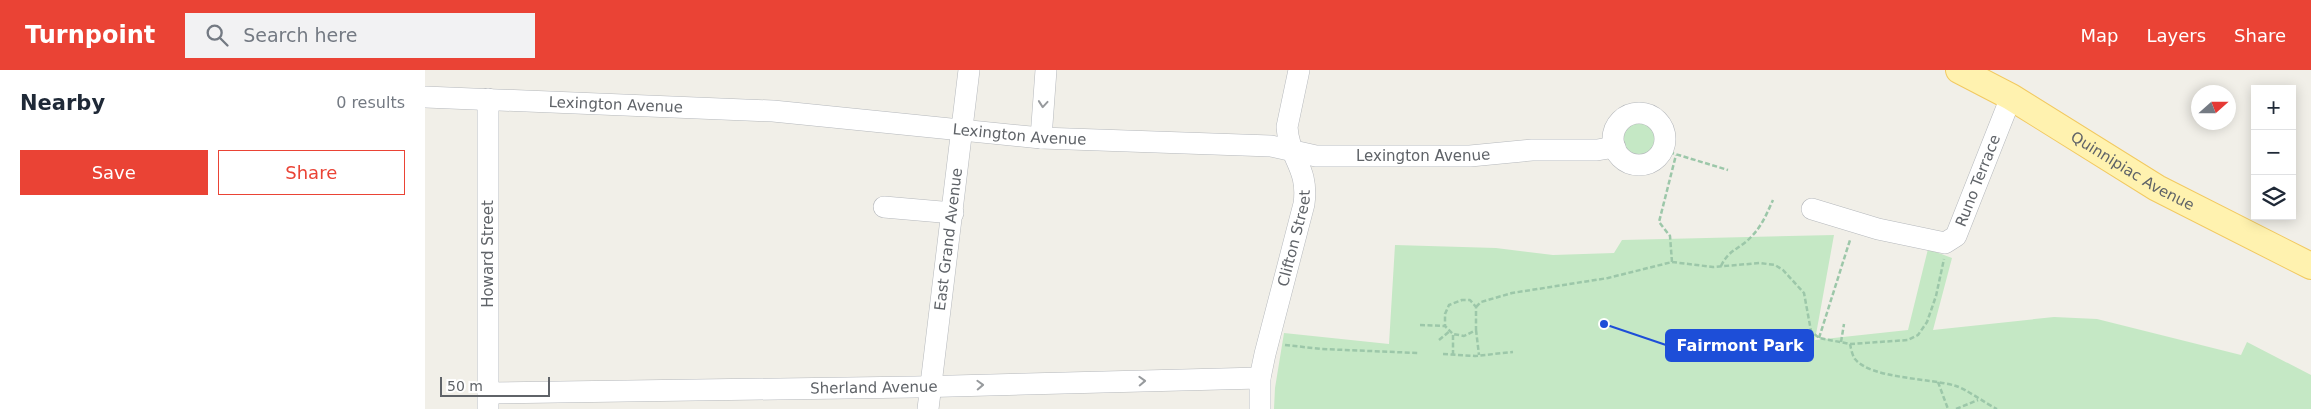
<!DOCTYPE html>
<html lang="en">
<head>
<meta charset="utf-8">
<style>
  :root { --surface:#fff; --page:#f2f2f3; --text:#1f2937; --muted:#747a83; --line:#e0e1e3; --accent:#ea4335 }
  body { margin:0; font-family:"DejaVu Sans",sans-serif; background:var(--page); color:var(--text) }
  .controls { position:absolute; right:15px; top:15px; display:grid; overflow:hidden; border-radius:0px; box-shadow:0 2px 12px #0003 }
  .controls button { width:45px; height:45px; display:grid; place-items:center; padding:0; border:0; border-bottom:1px solid var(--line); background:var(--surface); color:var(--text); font:25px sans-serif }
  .compass { position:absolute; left:1766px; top:15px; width:45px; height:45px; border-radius:50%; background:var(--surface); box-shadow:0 2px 12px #0003; rotate:69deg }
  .scale { position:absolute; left:15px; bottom:12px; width:110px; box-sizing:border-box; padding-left:5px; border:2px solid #5f6368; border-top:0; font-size:14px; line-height:18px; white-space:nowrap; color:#5f6368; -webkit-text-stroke:4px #fff; paint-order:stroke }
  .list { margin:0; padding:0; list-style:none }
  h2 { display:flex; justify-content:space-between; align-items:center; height:65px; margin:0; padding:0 20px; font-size:21px }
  h2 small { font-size:16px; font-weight:400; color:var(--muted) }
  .actions { display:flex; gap:10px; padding:15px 20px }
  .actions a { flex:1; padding:11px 0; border:1px solid var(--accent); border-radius:0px; text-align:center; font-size:18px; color:var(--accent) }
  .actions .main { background:var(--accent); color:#fff }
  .icon { flex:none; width:28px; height:28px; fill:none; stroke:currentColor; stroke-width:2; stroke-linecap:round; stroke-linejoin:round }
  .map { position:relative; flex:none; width:1886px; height:339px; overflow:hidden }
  header { display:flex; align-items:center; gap:30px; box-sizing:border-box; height:70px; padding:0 25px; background:var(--accent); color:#fff }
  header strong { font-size:24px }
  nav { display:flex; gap:28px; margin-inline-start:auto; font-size:18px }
  .search { width:350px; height:45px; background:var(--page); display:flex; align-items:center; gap:12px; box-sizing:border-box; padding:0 18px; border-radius:0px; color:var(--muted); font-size:19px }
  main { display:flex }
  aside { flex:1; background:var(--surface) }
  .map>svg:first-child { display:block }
</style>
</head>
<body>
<header>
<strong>Turnpoint</strong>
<div class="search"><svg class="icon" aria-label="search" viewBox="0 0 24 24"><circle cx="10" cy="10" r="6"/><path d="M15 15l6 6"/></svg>Search here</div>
<nav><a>Map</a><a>Layers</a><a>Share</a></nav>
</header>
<main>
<aside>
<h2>Nearby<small>0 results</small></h2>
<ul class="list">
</ul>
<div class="actions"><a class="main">Save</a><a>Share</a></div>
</aside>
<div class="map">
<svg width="1886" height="339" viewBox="0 0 1886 339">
  <rect width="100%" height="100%" fill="#f1efe8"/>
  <path fill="#c5e8c5" d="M1196 69a17 17 0 1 1 34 0a17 17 0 1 1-34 0Z
    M1409,165L1390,270L1483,260L1503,179L1527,188L1508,260L1629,247L1672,249L1816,285L1822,272L1886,305V339H849L850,318L859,263L964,274L970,175L1071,178L1128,185L1189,183L1197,170Z"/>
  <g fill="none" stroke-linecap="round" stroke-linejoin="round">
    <g stroke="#b5b8bc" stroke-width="22">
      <g id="minor">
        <path id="s1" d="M0,27L348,41L616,68L846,76L891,86H1045L1107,80H1172L1190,77"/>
        <path d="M63,29V339"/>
        <circle cx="1214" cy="69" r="26"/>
        <path d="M616,68L621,0"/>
        <path d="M459,137L528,143"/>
        <path id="s2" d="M1387,139L1453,159L1520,173L1531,166L1586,27"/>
        <path id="s3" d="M63,323L490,317L835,308"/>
        <path id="s4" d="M503,339L544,0"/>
        <path id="s5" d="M835,339V308L840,284L879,134C884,97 864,89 862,57L874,0"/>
      </g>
    </g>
    <g stroke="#f2c960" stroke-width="28">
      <g id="major">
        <path id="s6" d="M1534,0L1586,27L1732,118L1886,196"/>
      </g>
    </g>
    <path stroke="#9cc7a9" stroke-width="2.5" stroke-dasharray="5 2.5" stroke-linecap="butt" d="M1237,80L1303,100
      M1247,192L1245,166L1234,152L1251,85
      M1296,196C1304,179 1315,179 1326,167C1337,156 1342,143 1348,130
      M1051,237L1056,232L1087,223L1183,208L1247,192L1288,197L1335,193L1350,195L1358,200L1379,223L1386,261L1394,268L1425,274L1483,270L1493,265L1502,252L1511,226L1519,189
      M995,255L1020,256L1028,264L1039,266L1051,260V237L1045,230H1037L1024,235L1020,244V256
      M1051,260L1054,285
      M1394,268L1425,170
      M1014,270L1025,261
      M1416,272L1419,254
      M1425,274C1426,278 1427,285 1430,289C1446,309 1506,308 1531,316C1541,319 1560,333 1572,339
      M860,275L897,279L993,283
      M1018,284L1050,286L1088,282
      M1028,285V264
      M1513,312L1523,339
      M1531,339L1553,330"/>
    <use href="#minor" stroke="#fff" stroke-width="21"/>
    <use href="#major" stroke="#fff2af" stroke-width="26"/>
  </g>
  <defs><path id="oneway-chevron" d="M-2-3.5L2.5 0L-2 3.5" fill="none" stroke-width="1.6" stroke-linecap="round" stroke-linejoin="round" transform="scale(1.25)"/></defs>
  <g stroke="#979a9d">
    <use href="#oneway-chevron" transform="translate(618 34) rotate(95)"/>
    <use href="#oneway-chevron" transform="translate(717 311) rotate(-2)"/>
    <use href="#oneway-chevron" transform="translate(555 315) rotate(-2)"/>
  </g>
  <g text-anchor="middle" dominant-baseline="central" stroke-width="4" stroke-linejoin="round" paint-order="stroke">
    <g font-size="15" fill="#5f6368" stroke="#fff">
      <text stroke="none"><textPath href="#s1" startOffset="191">Lexington Avenue</textPath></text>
      <text stroke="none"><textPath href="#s1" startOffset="596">Lexington Avenue</textPath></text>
      <text stroke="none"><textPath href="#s1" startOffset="1001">Lexington Avenue</textPath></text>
      <text stroke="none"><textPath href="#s6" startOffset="201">Quinnipiac Avenue</textPath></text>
      <text stroke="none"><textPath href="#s2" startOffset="210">Runo Terrace</textPath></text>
      <text stroke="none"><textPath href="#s5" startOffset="175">Clifton Street</textPath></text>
      <text stroke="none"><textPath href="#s4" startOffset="171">East Grand Avenue</textPath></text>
      <text transform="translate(63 184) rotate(-90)">Howard Street</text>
      <text stroke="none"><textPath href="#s3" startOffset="386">Sherland Avenue</textPath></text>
    </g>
  </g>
  <path fill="none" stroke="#1d4ed8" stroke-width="2" d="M1179 254L1241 275"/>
  <circle fill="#1d4ed8" stroke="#fff" stroke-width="2" cx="1179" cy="254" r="5"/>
  <rect fill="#1d4ed8" stroke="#1d4ed8" stroke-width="2" x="1241" y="260" width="147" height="31" rx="5"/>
  <g font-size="16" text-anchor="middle" font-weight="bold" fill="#fff">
    <text x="1315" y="281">Fairmont Park</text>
  </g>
</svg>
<div class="controls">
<button>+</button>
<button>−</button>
<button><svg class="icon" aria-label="layers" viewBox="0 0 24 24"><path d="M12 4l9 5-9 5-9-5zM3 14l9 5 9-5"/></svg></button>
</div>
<svg class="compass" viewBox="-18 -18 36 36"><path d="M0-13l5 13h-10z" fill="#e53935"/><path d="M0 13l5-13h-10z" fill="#747a83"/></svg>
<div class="scale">50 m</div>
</div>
</main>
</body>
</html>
